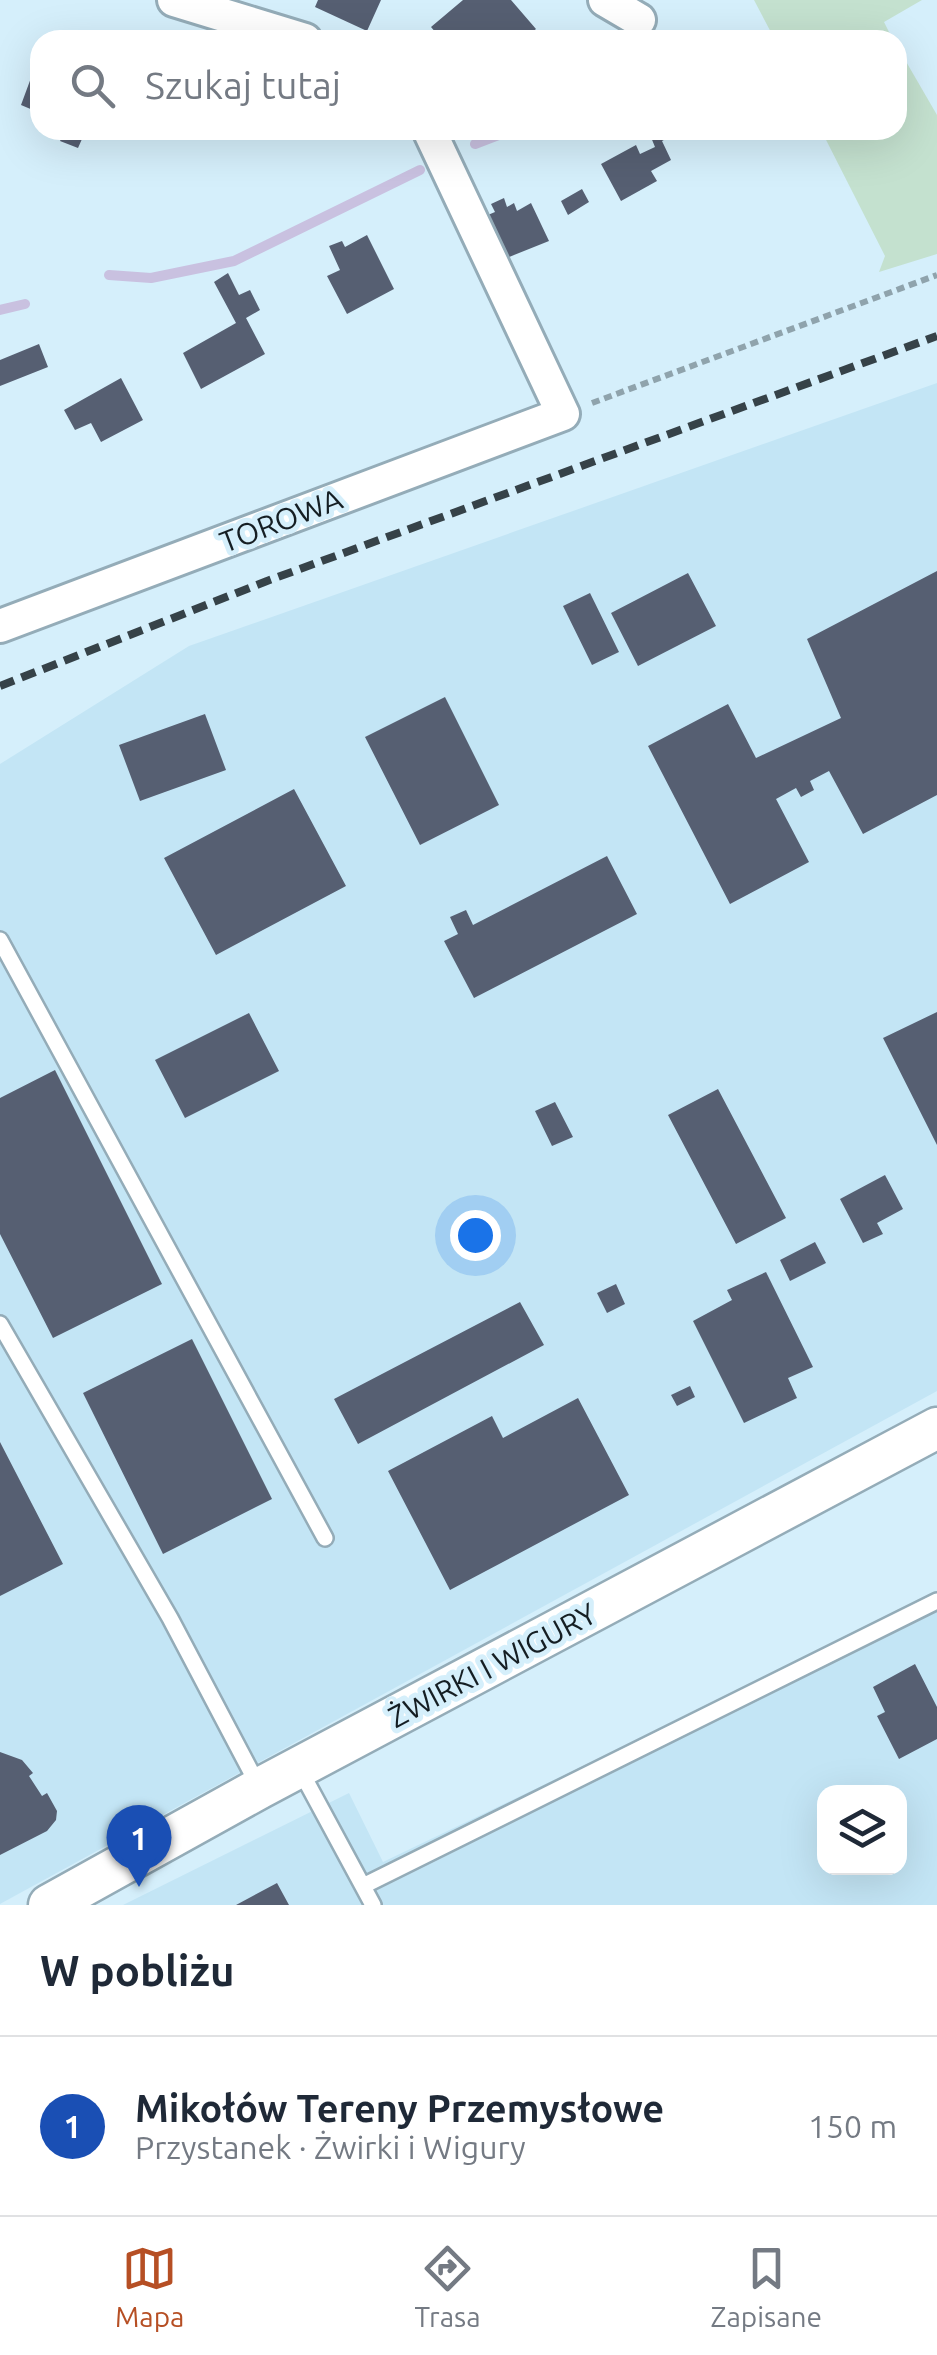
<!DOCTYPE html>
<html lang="pl">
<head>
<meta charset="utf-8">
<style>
  :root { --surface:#fff; --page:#f6f6f7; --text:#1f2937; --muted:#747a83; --line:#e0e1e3; --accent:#b64f24 }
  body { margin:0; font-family:Ubuntu,sans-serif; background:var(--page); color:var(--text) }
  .controls { position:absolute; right:30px; bottom:30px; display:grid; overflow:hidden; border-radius:20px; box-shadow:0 10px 40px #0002 }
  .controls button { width:90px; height:90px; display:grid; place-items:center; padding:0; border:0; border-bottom:2px solid var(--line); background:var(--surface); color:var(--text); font:50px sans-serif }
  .you { position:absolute; left:475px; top:1235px; width:35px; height:35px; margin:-25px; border:8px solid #fff; border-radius:50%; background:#1a73e8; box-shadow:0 0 0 15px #1a73e833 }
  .badge { display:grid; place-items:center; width:65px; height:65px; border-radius:50%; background:var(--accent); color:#fff; font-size:32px; font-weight:700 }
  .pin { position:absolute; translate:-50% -82px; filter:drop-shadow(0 2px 5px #0008) }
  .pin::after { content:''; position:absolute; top:52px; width:35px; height:30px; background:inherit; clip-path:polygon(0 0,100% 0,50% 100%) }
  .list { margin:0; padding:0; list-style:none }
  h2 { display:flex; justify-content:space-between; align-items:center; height:130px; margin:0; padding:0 40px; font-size:42px }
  h2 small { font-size:32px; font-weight:400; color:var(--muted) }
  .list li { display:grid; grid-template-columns:65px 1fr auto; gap:30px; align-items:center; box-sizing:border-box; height:180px; padding:0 40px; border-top:2px solid var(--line) }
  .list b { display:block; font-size:38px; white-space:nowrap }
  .list p { margin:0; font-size:32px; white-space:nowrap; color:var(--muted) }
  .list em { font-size:32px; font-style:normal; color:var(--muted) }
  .icon { flex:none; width:55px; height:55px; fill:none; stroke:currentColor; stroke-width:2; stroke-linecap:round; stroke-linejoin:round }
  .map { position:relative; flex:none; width:937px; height:1905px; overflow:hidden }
  .search { position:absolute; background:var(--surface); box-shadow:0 10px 40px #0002; left:30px; right:30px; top:30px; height:110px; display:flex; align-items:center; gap:25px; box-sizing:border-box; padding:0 35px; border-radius:30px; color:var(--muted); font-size:38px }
  .sheet { height:310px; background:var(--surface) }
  nav { display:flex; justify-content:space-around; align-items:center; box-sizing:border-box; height:140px; border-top:2px solid var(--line); background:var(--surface); font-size:28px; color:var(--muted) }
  nav a { display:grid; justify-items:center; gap:5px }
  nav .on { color:var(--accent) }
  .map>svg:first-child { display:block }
</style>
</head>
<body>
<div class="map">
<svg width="937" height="1905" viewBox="0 0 937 1905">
  <rect width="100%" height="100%" fill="#d5effb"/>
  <path fill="#c3e5f5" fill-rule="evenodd" d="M937,383V1391L0,1904V764L189,646Z
    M937,1596V1905H123L349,1793L383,1862ZM824,1792H900V1868H824Z"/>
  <path fill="#c4e1cf" d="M754,0H922L884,22L893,40H775Z
    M897,46L937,115V254L879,272L885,256L821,130H897Z"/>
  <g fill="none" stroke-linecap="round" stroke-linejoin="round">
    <path stroke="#c9c1e0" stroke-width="10" d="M475,144L512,130
      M109,275L151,278L234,261L420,170
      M0,310L25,304"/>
  </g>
  <path fill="#565f72" d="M318,0H381L367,31L315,7Z
    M463,0H511L536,29L523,40H491L482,30L470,40H442L431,27Z
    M35,67L40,69V113L21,105Z
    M65,130H86L78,148L60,141Z
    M648,130H682L662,141L671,160L651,171L657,181L621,201L601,164L636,145L640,154L655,147Z
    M582,189L589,202L568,215L561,201Z
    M504,198L507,207L514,203L517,211L531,203L549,241L494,263L476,220L495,212L491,204Z
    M367,235L394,289L347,314L327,276L340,270L329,246L342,241L345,247Z
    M228,273L239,295L250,290L260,310L246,318L265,354L201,389L183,353L236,323L214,282Z
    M39,344L48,367L0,386V360Z
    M121,378L143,420L101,442L91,423L75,430L64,410Z
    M937,571V795L863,834L829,771L810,781L814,790L801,797L796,788L776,799L809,862L730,904L648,746L728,704L756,758L841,718L807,639Z
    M688,573L716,626L638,666L611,613Z
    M590,593L619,652L592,665L563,606Z
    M445,697L499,805L420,845L365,737Z
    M205,714L226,770L140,801L119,745Z
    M294,789L346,886L216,955L164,858Z
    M607,856L637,914L474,998L444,941L458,934L450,917L466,910L473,925Z
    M937,1012V1145L883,1038Z
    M249,1013L279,1071L185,1118L155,1060Z
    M55,1070L162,1284L53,1338L0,1234V1098Z
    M718,1089L786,1218L736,1244L668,1115Z
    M555,1102L573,1137L552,1146L535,1111Z
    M885,1175L903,1209L877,1223L883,1234L863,1243L840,1199Z
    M815,1242L826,1263L790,1281L780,1260Z
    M766,1272L813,1367L788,1378L797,1398L744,1423L693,1321L732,1300L727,1290Z
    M616,1284L625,1304L607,1313L597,1293Z
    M520,1302L544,1345L358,1444L334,1399Z
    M192,1339L272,1499L163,1554L83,1393Z
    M690,1386L695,1397L677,1406L671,1395Z
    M578,1398L629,1495L450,1590L388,1471L492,1416L503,1438Z
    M0,1442L63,1564L0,1596Z
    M915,1664L937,1707V1739L899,1759L877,1716L885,1712L873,1687Z
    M0,1752L22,1760L33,1773L29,1776L42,1796L47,1793L57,1811L56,1820L47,1831L0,1855Z
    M277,1883L289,1905H236Z"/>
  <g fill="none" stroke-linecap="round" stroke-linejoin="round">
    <g stroke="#94acb8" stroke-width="20">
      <path id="service" d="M0,940L325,1538
        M0,1324L170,1618L258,1785
        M299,1768L373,1905
        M363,1886L937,1601"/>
    </g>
    <g stroke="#94acb8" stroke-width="38">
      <path id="minor" d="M174,0L305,40
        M605,0L639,20
        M0,626L563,414L429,130"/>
    </g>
    <g stroke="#94acb8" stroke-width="45">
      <path id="tertiary" d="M49,1905L260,1788L937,1428"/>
    </g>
    <path stroke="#8fa3ac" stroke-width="6" stroke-dasharray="8 5" stroke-linecap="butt" d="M592,403L937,275"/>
    <use href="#service" stroke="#fff" stroke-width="15"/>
    <use href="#minor" stroke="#fff" stroke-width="32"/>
    <use href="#tertiary" stroke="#fff" stroke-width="40"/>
    <path stroke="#364248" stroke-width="8" stroke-dasharray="15 8" stroke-linecap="butt" d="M0,686L267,581L937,336"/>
  </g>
  <g text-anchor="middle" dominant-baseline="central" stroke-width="10" stroke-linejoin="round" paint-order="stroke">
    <g font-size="30" fill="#151e23" stroke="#d5effb">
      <text transform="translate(281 520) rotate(-21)">TOROWA</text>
      <text transform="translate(492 1665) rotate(-28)">ŻWIRKI I WIGURY</text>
    </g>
  </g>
</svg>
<div class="controls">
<button><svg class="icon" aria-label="layers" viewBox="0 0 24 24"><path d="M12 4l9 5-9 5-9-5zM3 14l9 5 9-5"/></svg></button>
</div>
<div class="you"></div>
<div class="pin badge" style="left:139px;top:1887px;background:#1a4fb4">1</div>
<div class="search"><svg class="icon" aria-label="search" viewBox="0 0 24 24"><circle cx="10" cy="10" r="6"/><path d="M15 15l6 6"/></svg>Szukaj tutaj</div>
</div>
<section class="sheet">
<h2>W pobliżu<small></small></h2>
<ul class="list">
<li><span class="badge" style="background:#1a4fb4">1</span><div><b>Mikołów Tereny Przemysłowe</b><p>Przystanek · Żwirki i Wigury</p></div><em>150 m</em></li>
</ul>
</section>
<nav>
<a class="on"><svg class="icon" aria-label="map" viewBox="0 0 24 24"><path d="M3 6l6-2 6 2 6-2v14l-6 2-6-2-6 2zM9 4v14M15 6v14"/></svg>Mapa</a>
<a><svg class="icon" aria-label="directions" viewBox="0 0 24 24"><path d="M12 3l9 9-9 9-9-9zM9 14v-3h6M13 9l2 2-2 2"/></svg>Trasa</a>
<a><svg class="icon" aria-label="saved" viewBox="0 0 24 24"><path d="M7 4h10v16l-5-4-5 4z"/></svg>Zapisane</a>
</nav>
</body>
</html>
